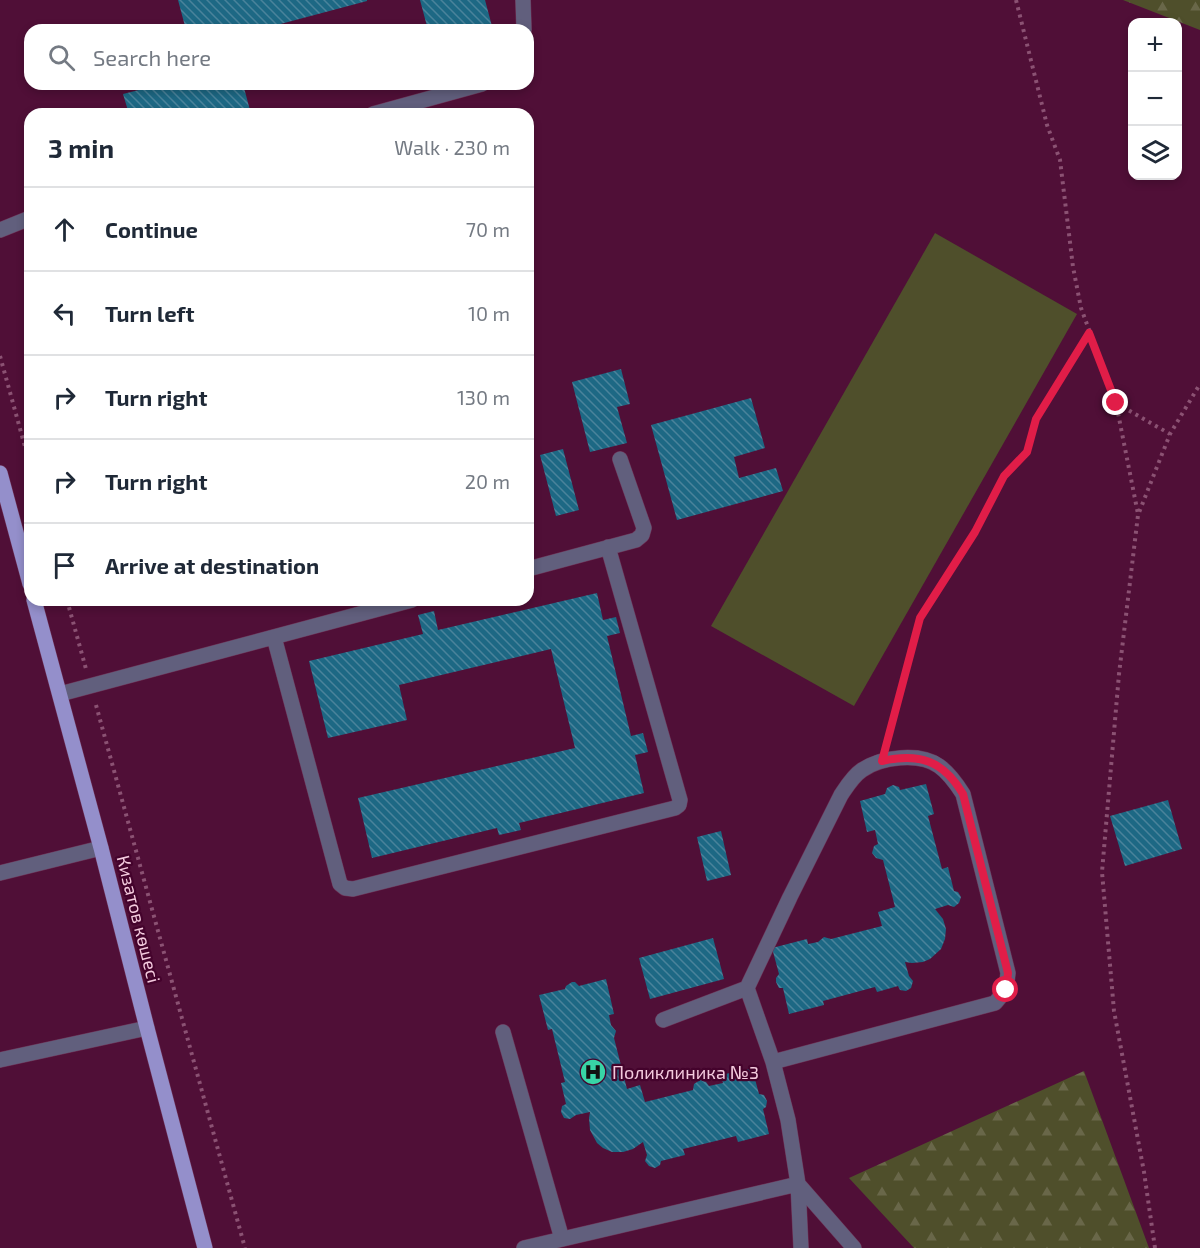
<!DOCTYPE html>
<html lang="en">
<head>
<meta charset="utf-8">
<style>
  :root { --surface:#fff; --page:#f6f6f7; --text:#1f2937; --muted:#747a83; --line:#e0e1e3 }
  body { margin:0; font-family:"Exo 2",sans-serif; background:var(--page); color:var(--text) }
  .controls { position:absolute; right:18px; top:18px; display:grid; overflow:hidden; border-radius:12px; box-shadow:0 3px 9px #0003 }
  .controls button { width:54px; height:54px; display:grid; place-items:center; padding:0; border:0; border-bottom:2px solid var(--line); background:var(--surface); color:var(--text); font:30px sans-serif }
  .stop { position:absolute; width:18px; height:18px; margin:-14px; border:4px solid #e11d48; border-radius:50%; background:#fff }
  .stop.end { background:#e11d48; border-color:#fff; box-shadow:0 2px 6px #0008 }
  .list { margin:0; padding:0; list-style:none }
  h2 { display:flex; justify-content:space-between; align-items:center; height:78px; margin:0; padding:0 24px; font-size:26px }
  h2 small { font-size:20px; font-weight:400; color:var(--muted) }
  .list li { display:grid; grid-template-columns:39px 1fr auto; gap:18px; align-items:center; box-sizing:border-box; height:84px; padding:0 24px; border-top:2px solid var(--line) }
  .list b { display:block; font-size:22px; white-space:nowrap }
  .list em { font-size:20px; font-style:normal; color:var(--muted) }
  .icon { flex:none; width:33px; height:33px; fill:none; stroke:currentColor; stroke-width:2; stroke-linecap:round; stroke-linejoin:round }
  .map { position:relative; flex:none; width:1200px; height:1248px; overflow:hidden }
  .search { position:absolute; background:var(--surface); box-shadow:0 3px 9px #0003; left:24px; top:24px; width:510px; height:66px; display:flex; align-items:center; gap:15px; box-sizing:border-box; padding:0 21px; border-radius:18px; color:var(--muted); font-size:22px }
  .panel { position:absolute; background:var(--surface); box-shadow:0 3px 9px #0003; left:24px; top:108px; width:510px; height:498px; border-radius:18px }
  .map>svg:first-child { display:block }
</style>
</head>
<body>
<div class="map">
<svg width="1200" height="1248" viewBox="0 0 1200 1248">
  <defs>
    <pattern id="forest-firs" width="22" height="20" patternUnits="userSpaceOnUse" patternTransform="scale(1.5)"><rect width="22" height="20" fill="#4f4f2b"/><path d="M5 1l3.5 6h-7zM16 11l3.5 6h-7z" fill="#696749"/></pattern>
    <pattern id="building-back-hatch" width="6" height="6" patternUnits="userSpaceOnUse" patternTransform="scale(1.5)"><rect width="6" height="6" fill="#1d6884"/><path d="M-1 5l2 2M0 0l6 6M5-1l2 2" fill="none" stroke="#4a839b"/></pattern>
  </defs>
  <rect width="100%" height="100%" fill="#500f37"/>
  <path fill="url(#forest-firs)" d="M1123,0H1200V30Z
    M1084,1071L1149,1248H914L849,1178Z"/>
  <path fill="#4f4f2b" d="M935,233L1077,314L854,706L711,626Z"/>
  <path fill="url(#building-back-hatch)" d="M178,0H367V1L258,30H186Z
    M420,0H485L493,30H428Z
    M162,84H243L251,114H129L123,94Z
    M621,369L630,404L617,407L627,443L590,452L572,382Z
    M751,398L765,448L734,457L739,478L776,468L783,491L677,520L651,425Z
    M563,449L579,510L556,516L540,455Z
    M597,593L603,620L616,617L620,633L607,636L631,736L643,733L648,752L635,755L644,793L519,823L521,830L499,835L497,828L372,858L358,798L575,748L551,649L399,685L407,720L328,738L309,661L423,634L418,615L434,611L438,630Z
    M926,784L934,814L928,816L942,869L948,867L954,891L958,892L961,897L959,903L954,907L948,905L935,909L943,919L946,929L945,939L941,949L930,959L923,962L912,963L905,962L909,976L913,981L911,988L906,991L900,990L898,986L877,992L875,987L823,1001L824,1005L789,1014L783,988H779L776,982V978L779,974L772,948L807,939L808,944L818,942L824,937L831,939L882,926L878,912L895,907L883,860L876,858L872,853L874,846L878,844L875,830L867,832L860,801L885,794L887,788L893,785L899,787L900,790Z
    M1168,800L1182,849L1125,866L1110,816Z
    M721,831L731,875L707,881L697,837Z
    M713,938L724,979L650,999L639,958Z
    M606,979L614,1014L609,1015L611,1025L616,1031L614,1038L627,1089L640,1085L645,1102L693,1090L694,1084L700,1080L706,1082L709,1086L723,1083L721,1075L752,1068L759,1094L764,1095L767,1101L766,1107L763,1109L769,1134L738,1142L736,1136L683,1149L685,1155L661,1161L660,1165L655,1168L649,1166L645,1161L647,1155L643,1142L633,1149L623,1152H612L603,1148L597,1143L590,1130L589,1118L590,1112L576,1115L570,1119L564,1118L561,1112L562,1106L566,1104L561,1083L565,1082L552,1029L548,1030L539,995L565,989L566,986L572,982H575L579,986Z"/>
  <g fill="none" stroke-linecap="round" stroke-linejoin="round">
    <g stroke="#6e3155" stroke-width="16">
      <path id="minor" d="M523,0L524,30
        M373,114L482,84
        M0,230L30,218
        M528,569L636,540L642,535L644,528L620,459
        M274,637L340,884L345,888L353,889L675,808L679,805L680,800L608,547
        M60,694L412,600
        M0,873L101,848
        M747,988L790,897L841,795C847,786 853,776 862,770C881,757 919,752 939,766C949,773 956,783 963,794L1008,973L1006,990L995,1003L773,1062
        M503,1032L562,1239
        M0,1060L147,1028
        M798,1184L854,1248
        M798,1184L801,1248
        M524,1248L798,1184L788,1120L773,1062L747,988L663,1020"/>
    </g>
    <g stroke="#6e3155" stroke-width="16">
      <path id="major" d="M0,473L30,584
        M34,600L101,848L147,1028L205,1248"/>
    </g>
    <path stroke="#8b5273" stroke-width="4" stroke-dasharray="3 4.5" stroke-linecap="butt" d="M1016,0L1047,125L1060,160L1073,267L1081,308L1116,403L1138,514
      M0,356L30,465
      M1116,403L1170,434
      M67,600L86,669
      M96,705L245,1248
      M887,740L920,618L975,532L1004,476L1027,452L1036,419L1089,333
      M1155,1248L1144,1172L1114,1011L1102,872L1119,674L1138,515L1170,434L1200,384"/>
    <use href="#minor" stroke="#615f7d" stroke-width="15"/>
    <use href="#major" stroke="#948fcb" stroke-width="15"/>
  </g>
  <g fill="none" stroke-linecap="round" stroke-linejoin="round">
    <path stroke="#e11d48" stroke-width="8" d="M1006,990L1008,973L963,794C943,760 919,753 882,761L920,618L975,532L1004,476L1027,452L1036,419L1089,333L1116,403"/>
  </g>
  <defs>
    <g id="hospital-disc" transform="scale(1.35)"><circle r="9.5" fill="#38d4a6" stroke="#44032c"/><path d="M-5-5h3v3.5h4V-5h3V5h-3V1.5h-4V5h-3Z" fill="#111"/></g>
  </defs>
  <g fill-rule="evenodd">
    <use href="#hospital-disc" x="593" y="1072"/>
  </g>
  <g text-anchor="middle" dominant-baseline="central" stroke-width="4.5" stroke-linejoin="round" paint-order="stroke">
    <g font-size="18" fill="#f4cbde" stroke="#44032c">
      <text transform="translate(139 919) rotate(76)">Кизатов көшесі</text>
    </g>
    <g font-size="18" fill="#f4cbde" stroke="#44032c" text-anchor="start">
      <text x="612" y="1072">Поликлиника №3</text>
    </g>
  </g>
</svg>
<div class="controls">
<button>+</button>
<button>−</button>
<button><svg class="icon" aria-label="layers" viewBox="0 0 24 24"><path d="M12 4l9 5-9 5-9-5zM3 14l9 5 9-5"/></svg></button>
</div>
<div class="stop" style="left:1006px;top:990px"></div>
<div class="stop end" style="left:1116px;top:403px"></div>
<div class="search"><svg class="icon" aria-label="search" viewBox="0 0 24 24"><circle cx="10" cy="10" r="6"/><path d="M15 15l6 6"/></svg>Search here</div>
<section class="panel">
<h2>3 min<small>Walk · 230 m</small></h2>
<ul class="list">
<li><svg class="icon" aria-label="ahead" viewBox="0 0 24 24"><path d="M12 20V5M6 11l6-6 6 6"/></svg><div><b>Continue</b></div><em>70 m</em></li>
<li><svg class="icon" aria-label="left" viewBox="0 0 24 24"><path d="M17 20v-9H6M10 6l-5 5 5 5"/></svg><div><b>Turn left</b></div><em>10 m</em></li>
<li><svg class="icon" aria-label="right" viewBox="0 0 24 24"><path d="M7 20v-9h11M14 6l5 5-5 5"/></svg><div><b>Turn right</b></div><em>130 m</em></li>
<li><svg class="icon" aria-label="right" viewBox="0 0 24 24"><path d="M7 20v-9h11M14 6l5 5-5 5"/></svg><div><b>Turn right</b></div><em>20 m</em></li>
<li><svg class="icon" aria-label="arrive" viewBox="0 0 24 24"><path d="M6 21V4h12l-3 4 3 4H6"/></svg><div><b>Arrive at destination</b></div></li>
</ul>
</section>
</div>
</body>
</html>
